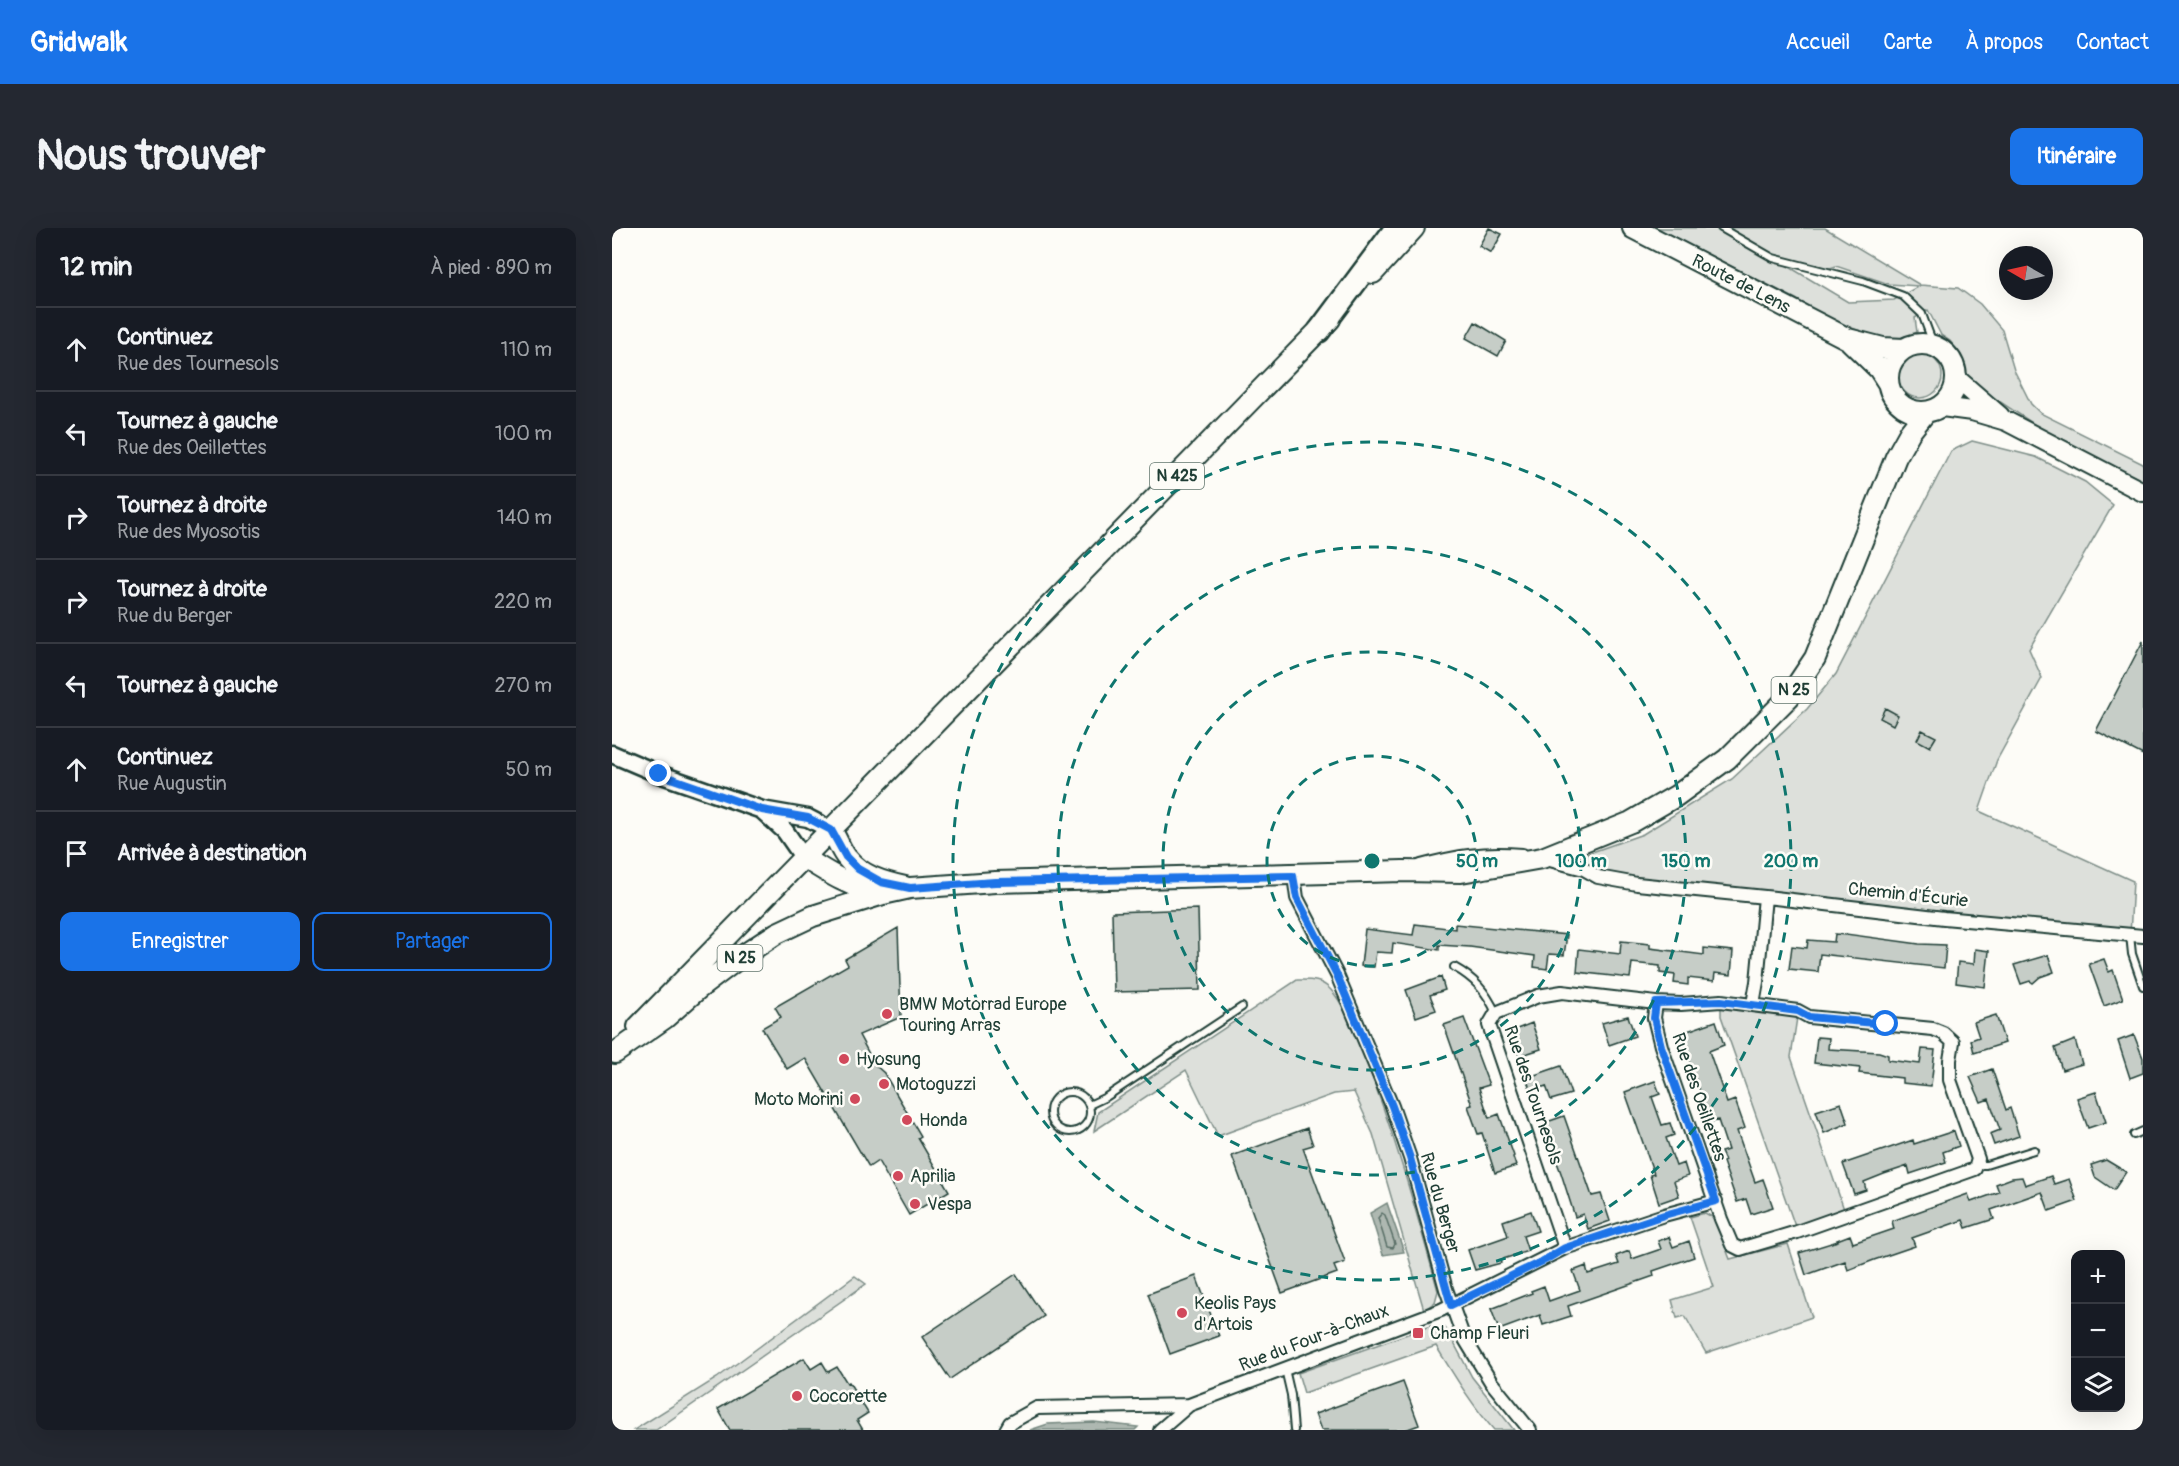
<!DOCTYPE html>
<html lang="fr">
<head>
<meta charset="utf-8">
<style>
  :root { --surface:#171b24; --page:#242831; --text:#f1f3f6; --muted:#9ea1a6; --line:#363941; --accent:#1a73e8 }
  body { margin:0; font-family:Pangolin,sans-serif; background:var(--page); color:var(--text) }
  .controls { position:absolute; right:18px; bottom:18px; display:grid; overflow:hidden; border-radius:12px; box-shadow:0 6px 24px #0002 }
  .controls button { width:54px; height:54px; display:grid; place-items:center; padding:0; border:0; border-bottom:2px solid var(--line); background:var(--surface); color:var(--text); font:30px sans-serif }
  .compass { position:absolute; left:1387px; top:18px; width:54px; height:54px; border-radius:50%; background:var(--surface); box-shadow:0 6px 24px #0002; rotate:279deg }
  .stop { position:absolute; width:18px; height:18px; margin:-14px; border:4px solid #1a73e8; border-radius:50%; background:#fff }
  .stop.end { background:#1a73e8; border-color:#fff; box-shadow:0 2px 6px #0008 }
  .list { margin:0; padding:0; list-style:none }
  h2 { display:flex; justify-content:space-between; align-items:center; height:78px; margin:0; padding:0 24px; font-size:26px }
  h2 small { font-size:20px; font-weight:400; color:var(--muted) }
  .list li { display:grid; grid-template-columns:39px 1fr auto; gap:18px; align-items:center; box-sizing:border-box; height:84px; padding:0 24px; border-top:2px solid var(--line) }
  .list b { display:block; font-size:22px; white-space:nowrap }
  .list p { margin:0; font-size:20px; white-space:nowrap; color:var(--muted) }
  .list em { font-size:20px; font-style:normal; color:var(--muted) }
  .actions { display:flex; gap:12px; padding:18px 24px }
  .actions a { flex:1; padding:14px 0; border:2px solid var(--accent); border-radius:12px; text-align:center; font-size:21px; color:var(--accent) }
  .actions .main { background:var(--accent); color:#fff }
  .icon { flex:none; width:33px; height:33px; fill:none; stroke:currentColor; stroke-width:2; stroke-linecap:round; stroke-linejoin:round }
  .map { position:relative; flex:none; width:1531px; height:1202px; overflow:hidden; border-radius:12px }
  header { display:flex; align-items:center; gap:36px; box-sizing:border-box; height:84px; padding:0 30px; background:var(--accent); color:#fff }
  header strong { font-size:28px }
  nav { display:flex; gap:33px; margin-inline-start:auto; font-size:21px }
  .intro { display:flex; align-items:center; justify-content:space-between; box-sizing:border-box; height:144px; padding:0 36px }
  h1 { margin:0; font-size:42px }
  .button { padding:15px 27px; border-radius:12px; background:var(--accent); color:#fff; font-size:21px; font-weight:700 }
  main { display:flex; gap:36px; padding:0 36px }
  aside { flex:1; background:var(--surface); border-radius:12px; box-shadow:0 6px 24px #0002 }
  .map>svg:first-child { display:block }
</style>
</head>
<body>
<header>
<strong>Gridwalk</strong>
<nav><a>Accueil</a><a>Carte</a><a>À propos</a><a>Contact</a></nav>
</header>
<div class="intro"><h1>Nous trouver</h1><a class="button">Itinéraire</a></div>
<main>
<aside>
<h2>12 min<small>À pied · 890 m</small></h2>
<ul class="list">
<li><svg class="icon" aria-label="ahead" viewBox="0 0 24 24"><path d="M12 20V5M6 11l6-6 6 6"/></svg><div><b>Continuez</b><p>Rue des Tournesols</p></div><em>110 m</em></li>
<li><svg class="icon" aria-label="left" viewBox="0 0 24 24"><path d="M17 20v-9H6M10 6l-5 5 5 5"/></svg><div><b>Tournez à gauche</b><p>Rue des Oeillettes</p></div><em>100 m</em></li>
<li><svg class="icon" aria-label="right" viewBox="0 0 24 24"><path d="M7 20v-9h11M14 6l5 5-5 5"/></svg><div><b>Tournez à droite</b><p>Rue des Myosotis</p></div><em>140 m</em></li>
<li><svg class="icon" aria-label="right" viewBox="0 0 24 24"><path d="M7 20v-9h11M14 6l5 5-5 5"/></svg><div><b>Tournez à droite</b><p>Rue du Berger</p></div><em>220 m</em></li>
<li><svg class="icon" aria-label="left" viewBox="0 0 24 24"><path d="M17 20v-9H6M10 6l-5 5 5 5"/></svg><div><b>Tournez à gauche</b></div><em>270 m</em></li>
<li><svg class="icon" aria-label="ahead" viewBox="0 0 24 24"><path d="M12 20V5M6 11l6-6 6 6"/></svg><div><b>Continuez</b><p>Rue Augustin</p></div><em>50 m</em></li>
<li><svg class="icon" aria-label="arrive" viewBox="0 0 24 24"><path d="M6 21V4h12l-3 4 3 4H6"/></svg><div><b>Arrivée à destination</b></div></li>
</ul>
<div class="actions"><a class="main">Enregistrer</a><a>Partager</a></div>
</aside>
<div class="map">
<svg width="1531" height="1202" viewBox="0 0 1531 1202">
  <rect width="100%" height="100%" fill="#fdfcf7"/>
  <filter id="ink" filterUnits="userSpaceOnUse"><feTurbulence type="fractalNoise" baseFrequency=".0167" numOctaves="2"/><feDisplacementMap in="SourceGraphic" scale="12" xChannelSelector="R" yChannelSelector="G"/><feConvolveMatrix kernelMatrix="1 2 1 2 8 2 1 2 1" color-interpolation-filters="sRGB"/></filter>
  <g filter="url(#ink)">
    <path fill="#dde0db" stroke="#7e8e88" stroke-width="1.5" fill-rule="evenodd" d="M1044,0H1213L1308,57L1346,60L1368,76L1390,102L1402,142L1419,176L1428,185L1531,236V253L1437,206L1361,156L1353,144L1349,127L1338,113L1329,107L1316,82L1303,90L1305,104L1296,109L1275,113L1216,91L1184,71ZM1164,31L1209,43L1224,38L1277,56L1307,58L1282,72L1236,74Z
      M1286 148a22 22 0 1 1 44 0a22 22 0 1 1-44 0Z
      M1360,213L1424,229L1473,254L1501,277L1417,421L1430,450L1385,532L1367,583L1521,653L1518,707L1025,656L972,641L966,629L1031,606L1120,551L1195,481L1224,446L1339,223Z
      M685,752C698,752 709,751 719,762C734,779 741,802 750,823C781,900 804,982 826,1063L823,1074L812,1082L761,906L742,864L722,866L606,908L574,842L482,903L486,884Z
      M1109,773L1186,783L1179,829L1234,987L1185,1004L1109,788Z
      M1093,985L1102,990L1118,1031L1176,1016L1200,1089L1094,1125L1073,1088L1065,1090L1060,1072L1102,1059L1078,989Z
      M243,1048L254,1056L44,1202H22L105,1150Z
      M818,1098L833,1100L836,1104L860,1149L902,1202H882C859,1176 842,1147 824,1118L692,1165L686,1145Z"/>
    <path fill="#aeb8b1" stroke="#75877f" stroke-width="1.5" d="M775,975L792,1024L771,1027L758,985Z
      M482,1194L526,1199L523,1202H418L436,1196Z"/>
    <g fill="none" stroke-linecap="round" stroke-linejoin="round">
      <path stroke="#586e66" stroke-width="1.5" d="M770,985L773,987L783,1016L781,1020L775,1019L766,990Z"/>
    </g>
    <path fill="#c6cdc7" stroke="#1f3d34" stroke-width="1.5" d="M877,0L890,6L879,25L867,18Z
      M863,94L894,113L886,128L854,110Z
      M1531,413V527L1484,503Z
      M1273,480L1286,487L1281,497L1268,490Z
      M1310,502L1324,509L1318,519L1305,512Z
      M586,681L588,762L502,764L500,684Z
      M803,696L843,701V696L955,707L952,727L937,726L935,741L922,739L923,728L858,719L827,717V722L781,715L780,725L764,724L762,739L749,738L753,701L801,707Z
      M286,700L289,789L247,807L263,837L272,845L309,908L306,910L337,963L297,987L266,933L257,939L193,830L175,841L150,800L169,789L163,779L236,737L233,731Z
      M1223,706L1234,707V706L1307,716L1334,717L1332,740L1208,726L1206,744L1177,741L1180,718L1195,720L1196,712L1222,714Z
      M1009,713L1038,716V720L1092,727V720L1121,723L1119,747L1103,745L1102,753L1076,750V757L1062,755L1063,747L1048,745V738L1020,735L1018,750L965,744L967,721L1008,726Z
      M1363,721L1377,723L1373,759L1344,755L1346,734L1362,736Z
      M1436,727L1442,744L1428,749L1421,755L1418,753L1409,756L1402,737Z
      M1492,731L1497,744L1501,742L1511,771L1492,778L1477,736Z
      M829,749L833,762L818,767L824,782L804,789L794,762Z
      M1384,787L1393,815L1362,825L1359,812L1367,809L1362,794Z
      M1016,788L1023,808L997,817L990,795Z
      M852,790L877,857L867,860L877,890L887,886L902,928L901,929L904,938L883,945L870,905L866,906L856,878L860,877L832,797Z
      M1104,793L1112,817L1097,823L1115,875L1123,872L1133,900L1125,903L1143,954L1151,951L1161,979L1139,986L1134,971L1125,974L1111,934L1113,933L1109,924L1116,922L1106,892L1098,895L1095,882L1067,806Z
      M920,795L929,821L907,828L900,803Z
      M1522,807L1531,830V845L1518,850L1506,813Z
      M1205,809L1217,810L1216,821L1267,824L1276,827V832L1308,836L1310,821L1323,822L1319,858L1290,855V850L1247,845L1248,840L1202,835Z
      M1463,812L1470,836L1450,842L1443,820Z
      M949,838L959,866L939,872L934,858L919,863L914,850Z
      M1380,841L1394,882L1398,880L1407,908L1382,917L1378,906L1388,902L1377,871L1369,874L1358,849Z
      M1043,853L1048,866L1040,869L1050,897L1058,895L1062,907L1054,910L1064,938L1072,935L1076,948L1062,953L1067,968L1047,975L1038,947L1042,946L1013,864Z
      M1484,864L1494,894L1476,900L1465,870Z
      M1229,875L1236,895L1212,905L1204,883Z
      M952,888L980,968L989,966L998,993L976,1001L971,986L963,989L949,945L934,905L932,895Z
      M695,900L701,917L691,920L733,1034L722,1038L725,1045L670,1065L620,928Z
      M1342,903L1347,918L1331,924L1334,934L1298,946L1296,938L1272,946L1252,954L1254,962L1242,966L1231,936L1301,912L1302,916Z
      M1494,932L1514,944L1502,962L1483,949L1479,937Z
      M1439,948L1442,956L1457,951L1465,973L1437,983L1430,964L1379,982L1382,991L1354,1000L1351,992L1300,1010L1303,1018L1262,1032L1236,1042L1233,1033L1194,1047L1187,1025L1226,1013L1225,1012L1238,1007L1241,1015L1282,1001L1280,993L1356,966L1359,974L1387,964L1384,956L1400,950L1410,949L1413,957Z
      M919,983L926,1003L911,1008L916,1023L888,1032L889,1035L863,1042L856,1022L896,1008L891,993Z
      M1057,1009L1061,1019L1077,1013L1082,1029L1041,1043L1042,1048L956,1078L959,1088L931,1097L928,1087L887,1102L879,1081L920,1065L919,1063L932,1058L937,1073L968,1062L961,1043L974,1038L976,1046L1007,1036L1004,1028L1017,1023L1020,1031L1049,1021L1046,1013Z
      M404,1046L432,1088L338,1151L310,1109Z
      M584,1048L607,1108L558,1126L536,1066Z
      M192,1130L199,1141L210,1134L216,1144L225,1139L235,1155L237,1154L256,1185L245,1192L251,1202H118L106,1181Z
      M791,1154L807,1197L793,1202H709L703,1186Z"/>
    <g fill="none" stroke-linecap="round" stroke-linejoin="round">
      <g stroke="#1f3d34" stroke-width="10">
        <path id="service" d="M1109,0L1161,30L1251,53L1291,68L1310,86L1322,118
          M1518,707L1520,726L1531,758
          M842,739C862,750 874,763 884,785
          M438 884a20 20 0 1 1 40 0a20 20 0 1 1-40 0Z
          M477,877L494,869L630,779
          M1522,907L1531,903
          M1365,937H1374L1422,922
          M673,1141L679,1167L682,1202"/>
      </g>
      <g stroke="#1f3d34" stroke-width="16">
        <path id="minor" d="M930,630L972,641L986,649L1025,656L1163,670L1332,690L1531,708
          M809,638C846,628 871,624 910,627
          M682,648L685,670L725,747L780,878L798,930L834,1061L851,1108L879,1154L918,1202
          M1141,776L1145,754L1153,669
          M953,1020L877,797L884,785L926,768L950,764L1044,775L1069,776L1109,773L1186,783L1197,789L1321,801L1331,805L1341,814L1338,832V852L1366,931L1363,941L1185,1004L1128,1021L1120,1017L1109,991L1049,818L1042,790L1044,775
          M394,1202L398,1195L425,1180L577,1177L829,1082L953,1020L1052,987L1104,973
          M548,1202L577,1177"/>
      </g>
      <g stroke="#1f3d34" stroke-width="21">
        <path id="tertiary" d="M0,526L47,546L150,582L196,590L219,602
          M151,583L173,603L191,629"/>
      </g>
      <g stroke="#1f3d34" stroke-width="22">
        <path id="secondary" d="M1344,150L1388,188
          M1330,179L1360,183L1394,193L1531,264"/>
      </g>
      <g stroke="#1f3d34" stroke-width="24">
        <path id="primary" d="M1021,0L1236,111L1271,120L1292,121
          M761,45L802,0
          M1238,113L1267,141L1276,155
          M1276 150a34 34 0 1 1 68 0a34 34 0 1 1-68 0Z
          M219,602C225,610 228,622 235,630C249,648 271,654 293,659
          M191,629C216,645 241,661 271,666
          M26,799L718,91
          M3,825L53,790L86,761L123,733L165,705L201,688L271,666L298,660L383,654L791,643L849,644L930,630L1019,594L1064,568L1115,531L1177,469L1203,430L1284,229L1298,204L1313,185"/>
      </g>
      <g stroke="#1f3d34" stroke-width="26">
        <path id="trunk" d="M707,103L784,0"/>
      </g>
      <use href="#service" stroke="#fdfcf7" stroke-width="6"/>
      <use href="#minor" stroke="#fdfcf7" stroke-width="12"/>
      <use href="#tertiary" stroke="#fdfcf7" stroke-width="16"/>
      <use href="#secondary" stroke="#fdfcf7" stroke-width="18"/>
      <use href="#primary" stroke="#fdfcf7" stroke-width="20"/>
      <use href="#trunk" stroke="#fdfcf7" stroke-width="21"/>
    </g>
  </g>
  <g fill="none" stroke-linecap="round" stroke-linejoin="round" filter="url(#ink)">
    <path stroke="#1a73e8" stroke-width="8" d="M47,546L150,582L196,590L219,602L234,629L246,641L269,654L298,660L383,654L681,648L685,670L725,747L780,878L798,930L839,1077L933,1032L953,1020L1052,987L1104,973L1049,818L1042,790L1044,775L1109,773L1186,783L1197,789L1274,796"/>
  </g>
  <g fill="none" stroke="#0f766e" stroke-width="3" stroke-dasharray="10 8">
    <circle cx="760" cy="633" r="105"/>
    <circle cx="760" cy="633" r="209"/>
    <circle cx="760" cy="633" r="314"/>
    <circle cx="760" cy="633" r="419"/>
  </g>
  <g fill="#d1495b" stroke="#fdfcf7" stroke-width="2">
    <circle cx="275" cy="786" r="6"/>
    <circle cx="232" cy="831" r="6"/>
    <circle cx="272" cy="856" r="6"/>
    <circle cx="243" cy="871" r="6"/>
    <circle cx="295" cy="892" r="6"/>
    <circle cx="286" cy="948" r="6"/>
    <circle cx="303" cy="976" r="6"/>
    <circle cx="570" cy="1085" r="6"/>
    <rect x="800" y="1099" width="12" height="12" rx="3"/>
    <circle cx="185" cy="1168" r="6"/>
  </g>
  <g text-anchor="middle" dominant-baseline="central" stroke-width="5" stroke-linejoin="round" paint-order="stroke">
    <g fill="#fdfcf7" stroke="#62766e" stroke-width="1.5">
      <rect x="538" y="235" width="54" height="26" rx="4.5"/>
      <rect x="1159.5" y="449" width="45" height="26" rx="4.5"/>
      <rect x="105.5" y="717" width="45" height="26" rx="4.5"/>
    </g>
    <g font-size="16" font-weight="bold" fill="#1f3d34">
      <text x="565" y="248">N 425</text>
      <text x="1182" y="462">N 25</text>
      <text x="128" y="730">N 25</text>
    </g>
    <g font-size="18" fill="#1f3d34" stroke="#fdfcf7">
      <text transform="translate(1129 56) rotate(27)">Route de Lens</text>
      <text transform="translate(1296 667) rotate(6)">Chemin d'Écurie</text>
      <text transform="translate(921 867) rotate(71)">Rue des Tournesols</text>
      <text transform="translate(1087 869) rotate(71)">Rue des Oeillettes</text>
      <text transform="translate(828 975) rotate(74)">Rue du Berger</text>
      <text transform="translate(702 1110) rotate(-21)">Rue du Four-à-Chaux</text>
    </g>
    <g font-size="18" fill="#1f3d34" stroke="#fdfcf7" text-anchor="start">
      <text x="287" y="776">BMW Motorrad Europe<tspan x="287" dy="21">Touring Arras</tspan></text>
      <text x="244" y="831">Hyosung</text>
      <text x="284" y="856">Motoguzzi</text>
      <text x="231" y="871" text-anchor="end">Moto Morini</text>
      <text x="307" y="892">Honda</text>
      <text x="298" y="948">Aprilia</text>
      <text x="315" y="976">Vespa</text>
      <text x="582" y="1075">Keolis Pays<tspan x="582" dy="21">d'Artois</tspan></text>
      <text x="818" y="1105">Champ Fleuri</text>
      <text x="197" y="1168">Cocorette</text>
    </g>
  </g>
  <circle cx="760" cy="633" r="9" fill="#0f766e" stroke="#fdfcf7" stroke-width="3"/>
  <g font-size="18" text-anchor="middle" font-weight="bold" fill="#0f766e" stroke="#fdfcf7" stroke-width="5" stroke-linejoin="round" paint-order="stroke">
    <text x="865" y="639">50 m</text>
    <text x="969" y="639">100 m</text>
    <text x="1074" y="639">150 m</text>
    <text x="1179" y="639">200 m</text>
  </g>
</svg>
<div class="controls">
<button>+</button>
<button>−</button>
<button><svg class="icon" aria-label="layers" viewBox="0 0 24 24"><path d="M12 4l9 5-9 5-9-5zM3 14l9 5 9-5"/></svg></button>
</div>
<svg class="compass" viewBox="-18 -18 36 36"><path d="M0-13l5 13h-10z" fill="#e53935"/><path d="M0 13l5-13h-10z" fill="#9ea1a6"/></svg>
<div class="stop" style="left:1274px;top:796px"></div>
<div class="stop end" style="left:47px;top:546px"></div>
</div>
</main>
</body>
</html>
